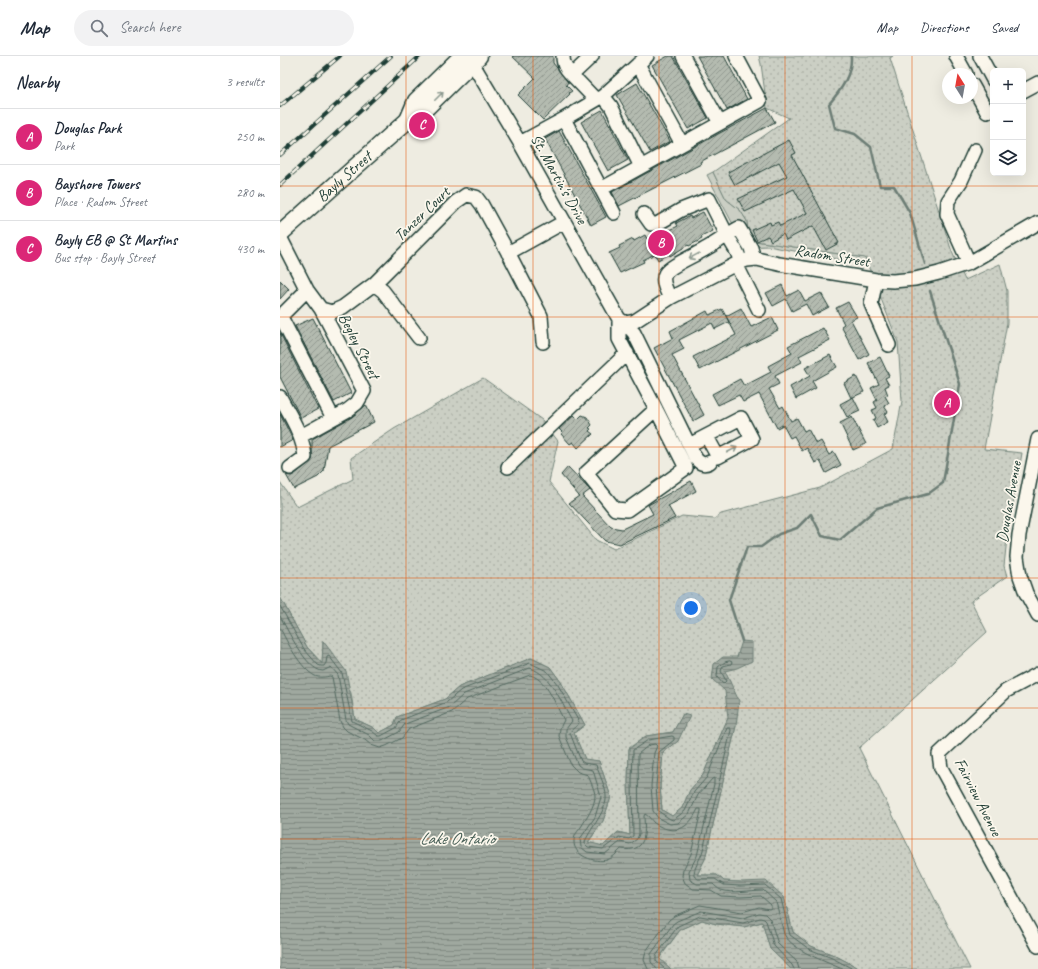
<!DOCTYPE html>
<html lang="en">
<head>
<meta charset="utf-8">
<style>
  :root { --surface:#fff; --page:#f2f2f3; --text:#1f2937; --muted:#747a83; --line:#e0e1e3; --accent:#db2777 }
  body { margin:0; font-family:Caveat,sans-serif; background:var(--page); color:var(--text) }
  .controls { position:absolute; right:12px; top:12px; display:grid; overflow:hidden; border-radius:6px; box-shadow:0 4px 16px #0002 }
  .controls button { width:36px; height:36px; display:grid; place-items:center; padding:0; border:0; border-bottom:1px solid var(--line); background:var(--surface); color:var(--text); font:20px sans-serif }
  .compass { position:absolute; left:662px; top:12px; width:36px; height:36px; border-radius:50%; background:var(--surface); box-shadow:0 4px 16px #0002; rotate:349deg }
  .you { position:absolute; left:411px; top:552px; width:14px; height:14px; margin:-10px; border:3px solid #fff; border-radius:50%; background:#1a73e8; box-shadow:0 0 0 6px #1a73e833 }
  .badge { display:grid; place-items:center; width:26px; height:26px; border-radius:50%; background:var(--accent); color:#fff; font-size:13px; font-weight:700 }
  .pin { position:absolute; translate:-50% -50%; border:2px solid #fff; box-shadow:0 1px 4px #0006 }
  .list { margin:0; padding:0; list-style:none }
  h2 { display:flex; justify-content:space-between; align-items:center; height:52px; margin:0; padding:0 16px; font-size:17px }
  h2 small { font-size:13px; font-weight:400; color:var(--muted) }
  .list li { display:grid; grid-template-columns:26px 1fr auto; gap:12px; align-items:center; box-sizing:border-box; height:56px; padding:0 16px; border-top:1px solid var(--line) }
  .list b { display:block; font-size:15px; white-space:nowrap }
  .list p { margin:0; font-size:13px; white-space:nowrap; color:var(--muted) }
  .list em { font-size:13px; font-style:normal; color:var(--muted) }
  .icon { flex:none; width:22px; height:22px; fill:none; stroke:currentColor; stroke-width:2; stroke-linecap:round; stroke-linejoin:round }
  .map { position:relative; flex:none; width:758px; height:913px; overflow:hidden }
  header { display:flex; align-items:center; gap:24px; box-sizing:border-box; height:56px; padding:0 20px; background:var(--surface); border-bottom:1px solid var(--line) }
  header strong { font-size:19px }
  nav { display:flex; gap:22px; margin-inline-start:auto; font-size:14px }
  .search { width:280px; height:36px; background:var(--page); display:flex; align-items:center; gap:10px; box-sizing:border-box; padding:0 14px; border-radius:22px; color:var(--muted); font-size:15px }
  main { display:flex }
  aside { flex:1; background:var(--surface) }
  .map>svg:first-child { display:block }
</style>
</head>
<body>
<header>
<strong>Map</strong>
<div class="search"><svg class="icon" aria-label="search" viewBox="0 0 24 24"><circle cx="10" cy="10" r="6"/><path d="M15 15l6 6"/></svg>Search here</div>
<nav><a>Map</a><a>Directions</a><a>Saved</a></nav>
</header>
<main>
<aside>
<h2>Nearby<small>3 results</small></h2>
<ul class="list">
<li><span class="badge">A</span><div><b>Douglas Park</b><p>Park</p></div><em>250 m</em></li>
<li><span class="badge">B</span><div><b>Bayshore Towers</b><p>Place · Radom Street</p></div><em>280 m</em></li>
<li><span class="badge">C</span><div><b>Bayly EB @ St Martins</b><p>Bus stop · Bayly Street</p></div><em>430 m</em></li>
</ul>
</aside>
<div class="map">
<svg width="758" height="913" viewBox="0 0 758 913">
  <defs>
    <pattern id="park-dots" width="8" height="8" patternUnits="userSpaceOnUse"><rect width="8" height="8" fill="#cbcfc4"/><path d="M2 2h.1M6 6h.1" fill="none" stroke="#aeb3a9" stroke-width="1.8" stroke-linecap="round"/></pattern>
    <pattern id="water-rules" width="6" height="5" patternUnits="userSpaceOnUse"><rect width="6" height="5" fill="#9fa89f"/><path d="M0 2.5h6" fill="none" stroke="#818a82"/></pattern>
    <pattern id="building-hatch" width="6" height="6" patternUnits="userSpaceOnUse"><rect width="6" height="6" fill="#b4bbb0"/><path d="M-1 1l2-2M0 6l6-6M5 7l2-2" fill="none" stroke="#929990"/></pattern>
  </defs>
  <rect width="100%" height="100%" fill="#eeece1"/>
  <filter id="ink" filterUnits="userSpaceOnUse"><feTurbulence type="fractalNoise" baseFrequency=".025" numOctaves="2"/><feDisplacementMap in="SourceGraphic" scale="8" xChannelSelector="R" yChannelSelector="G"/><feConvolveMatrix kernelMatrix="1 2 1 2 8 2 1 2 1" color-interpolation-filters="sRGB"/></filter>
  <g filter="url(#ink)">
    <path fill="#cbcfc4" stroke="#75867c" d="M433,116L446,143L460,154L467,165L469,184L585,202L588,209L488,190L465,191L427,119Z"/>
    <path fill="url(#park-dots)" stroke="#75867c" d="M479,0H613L610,2L672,196L685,224L720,208L727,235V267L704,393L742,397L727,482L724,510L727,520L691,545L707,576L579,692L690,913H579L577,911L554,899L531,890L513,876L504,841L460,826L444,825L437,819H417L425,803L456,670L448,662L423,719L410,734L402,752L392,760L382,754L380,730L383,697L398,685L403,658L393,676L366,680L349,692L348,726L350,779L338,776L323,790L308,787L323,765L331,741L319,705L305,704L294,677L305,669L281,626L270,611L252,602L179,631L165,643L117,661L114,669L99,677L94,672L75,663L71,637L43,586V608L27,591L0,541V426L17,451L73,423L71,402L114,373L203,322L262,364L278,385L269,426L316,484L334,493L402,460L434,463L441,458L540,432L613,393L622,345L618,286L585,202L469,184L467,165L460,154L446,143L433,116L509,62L487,52L481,8Z
      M422,864L436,868L464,871L482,866L490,893L511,913H391L379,903L400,874Z"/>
    <path fill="url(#water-rules)" stroke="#6c7d74" d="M0,541L27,591L42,608L43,585L66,615L75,663L94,672L99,677L114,669L117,661L165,643L179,631L251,602L270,611L281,626L305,669L294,677L305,703L319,705L331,741L323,765L308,786L323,790L338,776L350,779L348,726L349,693L366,680L393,676L403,658L410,660L398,685L383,697L380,730L382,754L392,760L402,752L410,734L423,719L448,662L445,635L432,623L434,608L443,601H457L462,585L472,586V605L457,612L445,615L459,645L456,670L425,803L417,819H437L444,825L460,826L486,825L504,841L513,876L531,890L554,899L577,911L579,913H511L490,893L482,866L464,871L436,868L422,864L400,874L379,902L391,913H0Z"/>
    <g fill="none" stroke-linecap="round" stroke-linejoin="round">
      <path stroke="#52685f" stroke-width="1" d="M0,550L24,593L38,609L41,610H44L46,607L47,601L49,600L62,617L72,665L92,675L98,680H101L116,672L121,664L167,646L181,634L250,607L267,615L278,629L299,666C298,671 291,672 290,677L301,705L304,707L316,709C319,718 326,731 326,740C328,755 304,780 305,788L308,791L323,793L339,781L349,783L353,780L352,726L353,694L368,684L392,680L394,681V684L379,696L376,730L378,755L390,763L393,764L405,755L414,736L427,721L447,672H450L451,674C442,714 433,754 423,794C421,802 413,813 414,820L418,823H435L444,829L460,830L485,829L501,843L510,879L529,893L552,902L573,913
        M0,560C7,573 27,615 43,615L51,611L58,619L66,664L68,668L89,679L95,685H102L119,676L125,668L170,651L184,638L250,612C272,619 281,647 292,665L286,673V681L298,709L302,712L313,714L321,741L315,761L300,783L301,791L307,796L325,798L340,786L350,788L357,783L359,778L358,698L369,689L375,688L377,690L374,697L371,730L373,755L378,762L390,768L398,767L409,758L418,739L432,723L434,722V728L417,800L409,815L410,824L417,828H433C435,830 438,833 441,834C454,838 470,834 483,834L496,846L504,878C513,895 545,905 562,913
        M0,572C7,586 21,613 35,620C40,622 45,621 50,620L52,621L60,665L63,671L67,675L85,684L91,689L100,692L106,690L122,682L129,673L172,656L187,643L250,619C268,624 275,649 284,664L280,672L279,680L291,709L298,716L308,719C310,725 315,734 315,740C315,750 306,763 301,771C298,775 294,779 294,785C293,800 315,807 327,804C333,802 337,797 341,793C367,797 365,778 364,760L365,758C369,760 371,764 374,767C394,780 408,774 418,753H421V755L411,798L403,814L402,820L405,827L413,833L431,834L441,840L460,841L481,840L491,849V852L489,853L479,851L462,856L420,849L394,860L389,864L366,895L364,904L368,913
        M450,605L452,606L451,608L443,610L441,615L446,625L443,628L437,621L438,611L445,606Z
        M377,913L371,906V898L393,868L397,865L421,855L463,862L479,857L485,858L490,863L498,888L517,906L519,913
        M385,913L376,905V900L398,870L420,860L463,867L480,862L484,863L486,865L494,890L512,909L514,913"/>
      <path stroke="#6c7d74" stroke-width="2.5" d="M571,0C572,19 561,34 549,48L555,72L575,78L591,91L600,130H614L630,157L645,208
        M462,585L449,544L467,491H481L499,478L517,472L531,458L542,480L560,484L597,452L648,438L663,427L680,328L650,235"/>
    </g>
    <path fill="url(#building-hatch)" stroke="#1f3d34" d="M232,0H273V7L288,26L286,29L292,35L289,37L290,38L263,64L238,39L255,22Z
      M388,0H393L428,62L408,73L372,9Z
      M417,0H444L467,43L447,54Z
      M357,27L390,85L370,96L337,39Z
      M487,52L495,66L420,106L421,108L339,150L332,136L438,78Z
      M322,54L348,104L328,115L301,66Z
      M279,75L326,161L311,169L265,83Z
      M509,84L516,97L512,99L559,187L546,194L533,170L506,184L503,178L491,185L488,180L477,185L472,174L490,166L491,169L498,166L500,170L527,157L514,133L465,156L458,143L507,120L499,106L455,129L448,116Z
      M423,156L433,175L421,181L422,183L409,190L408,189L390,200L389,198L378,204L375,198L363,204L364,206L340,217L329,197L340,192L339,190L353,183L354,185L365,179L367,183L385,174L386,176L398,170L396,167L410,160L411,162Z
      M0,224L9,233L0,243Z
      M502,229L507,240L519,234L525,245L541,237L549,251L532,260L526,248L512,255L506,243L493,250L486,237Z
      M568,246L577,261L571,264L589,298L579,304L561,270L564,268L556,252Z
      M461,252L471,271L492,261L498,274L420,314L413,301L456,279L446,260Z
      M442,253L449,266L435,273L432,267L399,284L404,293L392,299L424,359L413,365L374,292L393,282L390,275L427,255L429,259Z
      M33,262L71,337L54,346L15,270Z
      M543,272L550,284L519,300L522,306L495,320L499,328L489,333L500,352L503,350L511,365L517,362L524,375L528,373L536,388L541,385L549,399L554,396L561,409L546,417L540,405L535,407L527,392L522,395L514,380L510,382L503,369L497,372L479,338L463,346L459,339L438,349L432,338L460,323L464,330L491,316L488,310L512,297L508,290Z
      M0,277L38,353L21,362L0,321Z
      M550,299L557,311L532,325L536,332L516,343L510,331L530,320L525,312Z
      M600,301L609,320L605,322L609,329L605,331L608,339L605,340L609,347L604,350L608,356L604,358L608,366L597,372L593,364L596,362L592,354L597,352L594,346L597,344L591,332L599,328L588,307Z
      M576,320L584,336L571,342L564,327Z
      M573,341L580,355L567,361L560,348Z
      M86,349L94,366L48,390L44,415L38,421L14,433L6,419L11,420L15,418L32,404V383L72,361Z
      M0,358L13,384L0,391Z
      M294,359L298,363L302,359L307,361L312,369L309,372L311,373L309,375L313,378L298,392L293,386L290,388L281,378L283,377L279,373Z
      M572,361L586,388L573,394L560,367Z
      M288,411L310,434L302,440L331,471L342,473L373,458L368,449L411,425L416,435L388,450L395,462L340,488L325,485L289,447L299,440L281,419Z"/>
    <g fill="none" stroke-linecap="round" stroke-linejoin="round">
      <g stroke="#1f3d34" stroke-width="16">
        <path id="minor" d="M188,0L240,87L339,263L345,267L354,277L416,403C421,408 424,409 430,406
          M283,0C283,9 286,13 292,19
          M312,0L292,19L316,44
          M403,0L440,67
          M676,0L686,18
          M700,0L713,24
          M358,8L402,88
          M692,29L707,56L713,53
          M743,35L758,27
          M323,40L331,50L361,111
          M284,63L334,157
          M240,87L284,63L323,40L367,0
          M321,133L480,45L456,0
          M364,158L371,168H377L401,154L429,143L447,179L457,196L461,206
          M0,181L27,234L41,253L84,335L77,347L68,354L21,380
          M228,197L284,166
          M689,207L667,158L668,145L681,125L695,94
          M456,208L479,254
          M596,224L591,248L609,289
          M94,228L103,235L139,282
          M390,242C387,236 381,225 385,218C389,210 418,198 427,192C438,186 448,178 459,172L471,192L474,203
          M41,253L52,256L63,251L94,228L176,146L186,139L196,141L202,149L231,202L261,260L263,286
          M0,261L27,234
          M1,261L53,362
          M339,263V283L376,353L406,412L347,454L335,453L306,417L376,353
          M345,267L355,265L390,242L456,208L467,204L477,203L499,208L596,224L613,225L635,223L659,217L689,207L758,167
          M0,341C10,360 23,379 25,401L10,412
          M758,383L739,479L737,501L740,520L746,537L758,559
          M409,389L461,362L472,383L438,401L427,381
          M228,411L347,297
          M758,618L726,635L659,698L661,712L758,890"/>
      </g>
      <g stroke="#1f3d34" stroke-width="19">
        <g id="major">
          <path d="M128,64L136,45L182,0"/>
          <path id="s1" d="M0,178L128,64L145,53L199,0"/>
        </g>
      </g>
      <use href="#minor" stroke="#fbf7ec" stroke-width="13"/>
      <use href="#major" stroke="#fbf7ec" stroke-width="16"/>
      <g stroke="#1f3d34" stroke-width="4">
        <path id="rail" d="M0,50L60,0
          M0,99L111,0
          M0,129L140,0"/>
      </g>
      <use href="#rail" stroke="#fbf7ec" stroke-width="2.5" stroke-dasharray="8" stroke-linecap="butt"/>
    </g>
    <defs><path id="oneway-shaft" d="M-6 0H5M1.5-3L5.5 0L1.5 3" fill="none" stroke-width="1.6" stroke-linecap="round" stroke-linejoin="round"/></defs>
    <g stroke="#8d9a90">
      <use href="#oneway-shaft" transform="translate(159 40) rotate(-45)"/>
      <use href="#oneway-shaft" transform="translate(414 200) rotate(151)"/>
      <use href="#oneway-shaft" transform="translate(452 394) rotate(-28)"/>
    </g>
  </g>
  <path fill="none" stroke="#e8590c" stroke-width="1" stroke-opacity="0.55" d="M126,0V913M253,0V913M379,0V913M505,0V913M632,0V913M0,130H758M0,261H758M0,391H758M0,522H758M0,652H758M0,783H758"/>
  <g text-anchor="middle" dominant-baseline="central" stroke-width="3.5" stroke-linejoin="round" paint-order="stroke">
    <g font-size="16" fill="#1f3d34" stroke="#fbf7ec">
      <text stroke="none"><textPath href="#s1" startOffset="86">Bayly Street</textPath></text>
      <text transform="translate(279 123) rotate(61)">St. Martin's Drive</text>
      <text transform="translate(142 158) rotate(-44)">Tanzer Court</text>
      <text transform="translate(552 200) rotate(9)">Radom Street</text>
      <text transform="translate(79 290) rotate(63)">Begley Street</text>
      <text transform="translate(729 446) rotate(-80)">Douglas Avenue</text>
      <text transform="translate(698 741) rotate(63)">Fairview Avenue</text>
    </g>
    <g font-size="17" font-style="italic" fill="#455d54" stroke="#fbf7ec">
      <text x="177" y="782">Lake Ontario</text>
    </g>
  </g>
</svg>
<div class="controls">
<button>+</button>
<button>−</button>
<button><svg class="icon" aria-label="layers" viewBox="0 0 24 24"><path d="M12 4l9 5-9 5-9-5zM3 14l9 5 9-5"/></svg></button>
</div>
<svg class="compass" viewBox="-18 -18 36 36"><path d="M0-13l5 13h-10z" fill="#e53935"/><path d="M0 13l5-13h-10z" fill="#747a83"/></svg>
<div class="you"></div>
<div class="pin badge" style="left:667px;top:347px">A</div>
<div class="pin badge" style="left:381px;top:187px">B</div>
<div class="pin badge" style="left:142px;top:69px">C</div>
</div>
</main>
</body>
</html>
